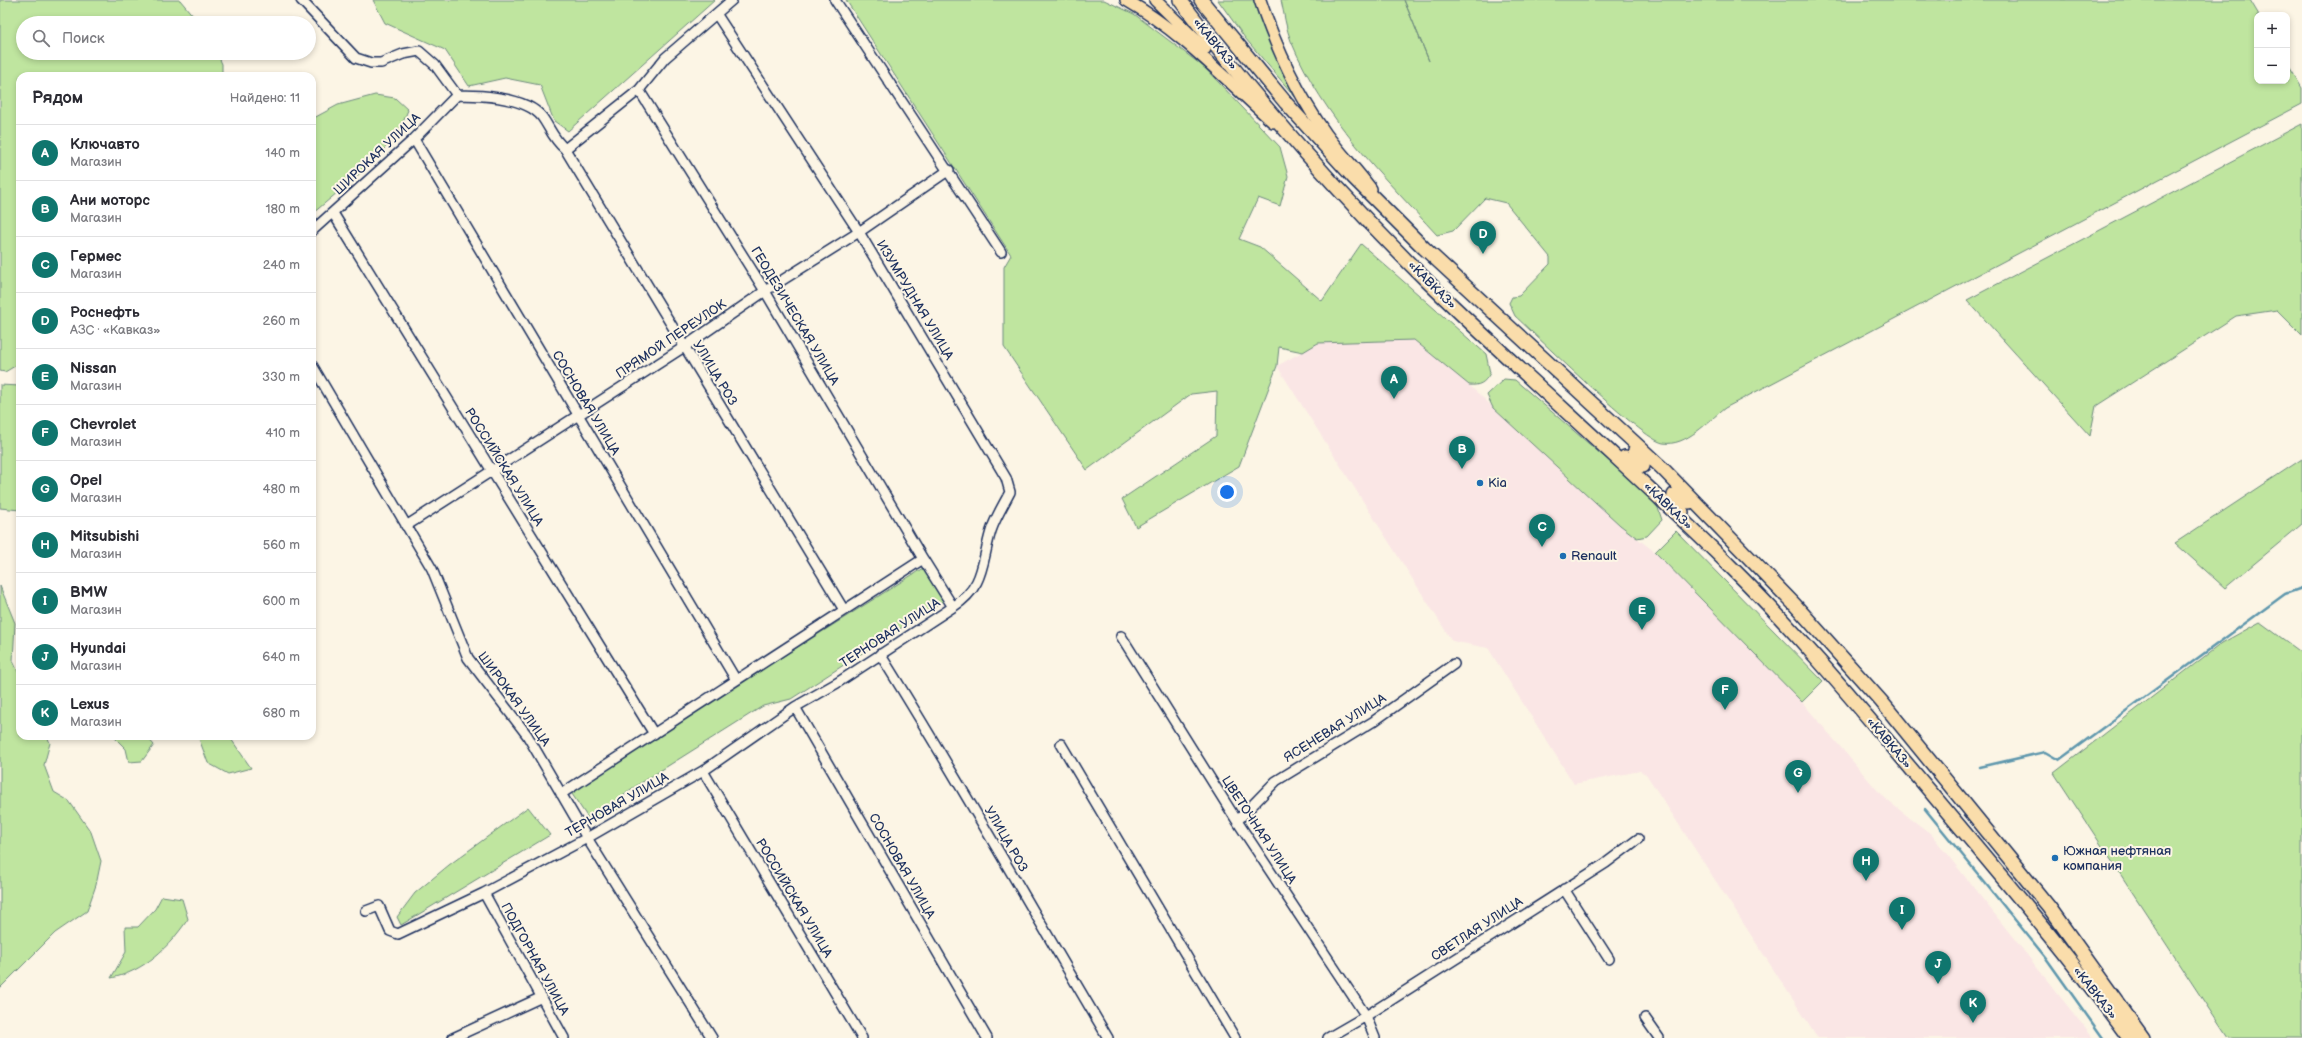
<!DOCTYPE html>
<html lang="ru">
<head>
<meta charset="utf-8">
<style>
  :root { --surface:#fff; --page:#f2f2f3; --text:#2b2b33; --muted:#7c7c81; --line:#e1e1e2; --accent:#0f766e }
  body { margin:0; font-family:"Balsamiq Sans",sans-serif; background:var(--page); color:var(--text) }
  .controls { position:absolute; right:12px; top:12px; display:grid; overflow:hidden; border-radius:8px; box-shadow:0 2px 6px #0003 }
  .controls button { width:36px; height:36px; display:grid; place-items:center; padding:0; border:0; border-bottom:1px solid var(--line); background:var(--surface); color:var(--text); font:20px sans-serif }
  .you { position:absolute; left:1227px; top:492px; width:14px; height:14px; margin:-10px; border:3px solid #fff; border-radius:50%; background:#1a73e8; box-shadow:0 0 0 6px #1a73e833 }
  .badge { display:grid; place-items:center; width:26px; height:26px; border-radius:50%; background:var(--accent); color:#fff; font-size:13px; font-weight:700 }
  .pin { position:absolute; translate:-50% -33px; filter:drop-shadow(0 1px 2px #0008) }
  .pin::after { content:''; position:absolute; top:21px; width:14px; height:12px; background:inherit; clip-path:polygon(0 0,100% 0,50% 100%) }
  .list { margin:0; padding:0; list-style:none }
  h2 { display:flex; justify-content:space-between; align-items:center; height:52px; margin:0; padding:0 16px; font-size:17px }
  h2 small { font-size:13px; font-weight:400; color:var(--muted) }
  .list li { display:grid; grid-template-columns:26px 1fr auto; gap:12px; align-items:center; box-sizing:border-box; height:56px; padding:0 16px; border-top:1px solid var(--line) }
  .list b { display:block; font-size:15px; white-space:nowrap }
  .list p { margin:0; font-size:13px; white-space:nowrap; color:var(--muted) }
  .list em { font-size:13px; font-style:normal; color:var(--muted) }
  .icon { flex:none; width:22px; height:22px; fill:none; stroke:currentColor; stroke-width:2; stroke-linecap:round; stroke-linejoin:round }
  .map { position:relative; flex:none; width:2302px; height:1038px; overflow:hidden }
  .search { position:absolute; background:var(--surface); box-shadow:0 2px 6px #0003; left:16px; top:16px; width:300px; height:44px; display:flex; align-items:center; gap:10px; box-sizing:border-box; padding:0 14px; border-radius:22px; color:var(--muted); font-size:15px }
  .panel { position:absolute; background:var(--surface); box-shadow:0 2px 6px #0003; left:16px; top:72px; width:300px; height:668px; border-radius:12px }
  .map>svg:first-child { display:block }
</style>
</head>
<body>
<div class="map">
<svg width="2302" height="1038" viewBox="0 0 2302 1038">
  <rect width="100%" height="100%" fill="#fcf5e5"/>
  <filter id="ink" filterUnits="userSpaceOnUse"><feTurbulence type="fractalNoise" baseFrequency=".025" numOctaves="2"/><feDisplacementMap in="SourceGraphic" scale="8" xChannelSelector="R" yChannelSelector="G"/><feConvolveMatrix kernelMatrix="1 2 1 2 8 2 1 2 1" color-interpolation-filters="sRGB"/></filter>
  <g filter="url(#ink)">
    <path fill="#fae6e5" d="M1414,339L1469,385L1620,525L1655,552L1802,702L1884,798L1931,834L2093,1038H1818L1646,774L1640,771L1574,784L1488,648L1452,641L1277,366L1318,343Z"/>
    <path fill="#bfe59f" stroke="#6d8a7e" d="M0,0H180L199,23H23V53H217L222,64V76H20V363L5,372L0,371Z
      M373,0H715L568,131L554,121L540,85L505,78L469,86L445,50L385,23Z
      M846,0H1104L1134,14L1204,67L1280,147L1288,176L1280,206L1258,198L1239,239L1260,247L1322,301L1361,244L1486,354L1490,373C1485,383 1479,386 1469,385L1414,340L1318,343L1303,352L1279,347L1277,366L1239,466L1136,527L1122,499L1216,436L1217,391L1191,394L1087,470L1004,347V267L1011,255Z
      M1218,0H1256L1263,27L1296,98L1245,38Z
      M1281,0H1404L1429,61L1404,0H2250L2259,15H2257V81H2287V63L2302,88V104L1725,408C1708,421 1686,447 1663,443C1641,439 1538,337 1515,316L1509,303L1512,297L1519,296L1550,264V257L1506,203L1485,198L1453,231L1437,235C1382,175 1323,118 1291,41C1286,29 1284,13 1281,0Z
      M375,95L395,98L408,110L399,132L370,165L312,214V119L338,105Z
      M2302,124V335L2277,310L2236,316L2096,406L2090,436L1967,300Z
      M1504,379L1515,380L1647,494L1658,508L1662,520L1647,536L1637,538L1620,525L1493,408L1487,395Z
      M0,385L20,386V510L0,508Z
      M2302,459V524L2225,588L2175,543Z
      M1676,531L1823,681L1802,702L1655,552Z
      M923,568L943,601L791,699L763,706L625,793L620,808L590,821L570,791Z
      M0,586L15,623L13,661L20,676V736H47L50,743L44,765L54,792L69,801L91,832L101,861L96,885L87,911L55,933L0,988Z
      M2260,622L2302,653V1038H2228L2054,773L2222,643Z
      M113,736H146L154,745L142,761L129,762L126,749Z
      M198,736H229L251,768L228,774L208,763Z
      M528,807L550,835L401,925L397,917L415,893L449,865Z
      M162,896L182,899L188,919C170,946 144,972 111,978L126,952L125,927H138L155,909Z"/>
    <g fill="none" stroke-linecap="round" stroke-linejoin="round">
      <path stroke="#5e97ad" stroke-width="2.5" d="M1980,767L2045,752L2059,760L2285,594L2302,588
        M1925,809L2046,958L2103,1038"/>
      <g stroke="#1b2f5e" stroke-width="12">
        <path id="minor" d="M301,0L356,58L371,63H381L403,54L419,51L435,65L457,95C481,95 526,97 542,117C550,128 553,139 565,149L639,90L665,58L732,0
          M835,0L1001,252
          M717,15L859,232L1006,478L1010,492C1004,504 995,518 991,531C981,564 985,586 953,607
          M639,90L765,291L923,559
          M414,139L736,680
          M565,149L844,610
          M333,213L654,734
          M312,231L414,139L457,95
          M312,365L432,569L468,658L527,735L587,838L712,1038
          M406,526L684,347L765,291L859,232L949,170
          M1121,636L1237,821L1366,1016L1375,1038
          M880,654C959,780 1032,910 1108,1038
          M795,707L987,1038
          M1061,744L1235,1038
          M703,771L862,1038
          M1237,821L1276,781L1374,721L1454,664
          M1564,889L1609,959
          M484,893L564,1038
          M366,911L379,906L390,931L398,934L484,893L587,838L703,771L795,707L837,683L953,607L923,559L561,794
          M1645,1018L1659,1038
          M453,1038L542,997
          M1328,1038L1366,1016L1606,863L1638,839"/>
      </g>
      <g stroke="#1b2f5e" stroke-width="14">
        <path id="major" d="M1126,0C1182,32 1225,79 1273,122
          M1155,0L1205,49
          M1260,0C1276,48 1297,93 1326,134C1340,153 1357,170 1371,189"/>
      </g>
      <g stroke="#1b2f5e" stroke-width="16">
        <path id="highway" d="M1180,0C1255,99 1339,194 1428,282C1527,379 1633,469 1732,568C1804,639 1868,718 1934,796C2000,875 2068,954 2129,1038
          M1201,0L1286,103L1353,177L1424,248L1662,468L1795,605L1881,701L2049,907L2143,1038
          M1625,457L1634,464L1643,466L1644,459L1635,450
          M1682,512L1674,503V495L1682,494L1689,502"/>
      </g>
      <use href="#minor" stroke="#fcf5e5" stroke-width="9"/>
      <use href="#major" stroke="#faddab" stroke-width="11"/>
      <use href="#highway" stroke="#faddab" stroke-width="13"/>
    </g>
  </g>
  <g fill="#1f6fb2" stroke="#fcf5e5" stroke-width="1.5">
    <circle cx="1480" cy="483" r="4"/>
    <circle cx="1563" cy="556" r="4"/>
    <circle cx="2055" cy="858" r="4"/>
  </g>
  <g text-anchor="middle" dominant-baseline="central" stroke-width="4" stroke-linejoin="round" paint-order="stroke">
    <g font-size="13" fill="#1b2f5e" stroke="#fcf5e5">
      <text transform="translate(1215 44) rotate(51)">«КАВКАЗ»</text>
      <text transform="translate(377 154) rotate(-43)">ШИРОКАЯ УЛИЦА</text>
      <text transform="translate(1432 285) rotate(45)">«КАВКАЗ»</text>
      <text transform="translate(915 300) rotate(59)">ИЗУМРУДНАЯ УЛИЦА</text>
      <text transform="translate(795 316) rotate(59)">ГЕОДЕЗИЧЕСКАЯ УЛИЦА</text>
      <text transform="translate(671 339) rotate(-34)">ПРЯМОЙ ПЕРЕУЛОК</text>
      <text transform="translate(715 373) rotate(59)">УЛИЦА РОЗ</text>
      <text transform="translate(586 403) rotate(59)">СОСНОВАЯ УЛИЦА</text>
      <text transform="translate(504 467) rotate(58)">РОССИЙСКАЯ УЛИЦА</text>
      <text transform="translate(1668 506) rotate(44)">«КАВКАЗ»</text>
      <text transform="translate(890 633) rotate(-33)">ТЕРНОВАЯ УЛИЦА</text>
      <text transform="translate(514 699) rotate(54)">ШИРОКАЯ УЛИЦА</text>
      <text transform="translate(1335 728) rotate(-32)">ЯСЕНЕВАЯ УЛИЦА</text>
      <text transform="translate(1889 743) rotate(50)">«КАВКАЗ»</text>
      <text transform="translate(617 805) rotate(-30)">ТЕРНОВАЯ УЛИЦА</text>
      <text transform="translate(1259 830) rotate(57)">ЦВЕТОЧНАЯ УЛИЦА</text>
      <text transform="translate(1006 839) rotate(60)">УЛИЦА РОЗ</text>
      <text transform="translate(902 866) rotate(60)">СОСНОВАЯ УЛИЦА</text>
      <text transform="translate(794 898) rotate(59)">РОССИЙСКАЯ УЛИЦА</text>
      <text transform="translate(1477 929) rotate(-33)">СВЕТЛАЯ УЛИЦА</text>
      <text transform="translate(535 959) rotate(61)">ПОДГОРНАЯ УЛИЦА</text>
      <text transform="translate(2095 993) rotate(52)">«КАВКАЗ»</text>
    </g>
    <g font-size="13" fill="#1b2f5e" stroke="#fcf5e5" text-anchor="start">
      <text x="1488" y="483">Kia</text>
      <text x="1571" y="556">Renault</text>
      <text x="2063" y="851">Южная нефтяная<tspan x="2063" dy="15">компания</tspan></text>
    </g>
  </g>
</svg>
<div class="controls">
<button>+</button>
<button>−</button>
</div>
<div class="you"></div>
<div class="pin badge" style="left:1394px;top:399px">A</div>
<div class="pin badge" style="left:1462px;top:469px">B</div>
<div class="pin badge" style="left:1542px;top:547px">C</div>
<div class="pin badge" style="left:1483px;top:254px">D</div>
<div class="pin badge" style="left:1642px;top:630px">E</div>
<div class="pin badge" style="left:1725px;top:710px">F</div>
<div class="pin badge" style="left:1798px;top:793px">G</div>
<div class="pin badge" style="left:1866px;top:881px">H</div>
<div class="pin badge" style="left:1902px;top:930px">I</div>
<div class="pin badge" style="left:1938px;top:984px">J</div>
<div class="pin badge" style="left:1973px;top:1023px">K</div>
<div class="search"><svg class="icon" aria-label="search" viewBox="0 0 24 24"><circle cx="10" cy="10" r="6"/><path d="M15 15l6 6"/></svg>Поиск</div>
<section class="panel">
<h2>Рядом<small>Найдено: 11</small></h2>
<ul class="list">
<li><span class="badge">A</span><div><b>Ключавто</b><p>Магазин</p></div><em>140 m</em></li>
<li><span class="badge">B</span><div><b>Ани моторс</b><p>Магазин</p></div><em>180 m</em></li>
<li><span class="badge">C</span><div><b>Гермес</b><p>Магазин</p></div><em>240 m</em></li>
<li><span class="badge">D</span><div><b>Роснефть</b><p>АЗС · «Кавказ»</p></div><em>260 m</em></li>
<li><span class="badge">E</span><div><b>Nissan</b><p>Магазин</p></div><em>330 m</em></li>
<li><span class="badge">F</span><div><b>Chevrolet</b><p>Магазин</p></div><em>410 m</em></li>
<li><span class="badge">G</span><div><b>Opel</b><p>Магазин</p></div><em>480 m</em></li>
<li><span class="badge">H</span><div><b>Mitsubishi</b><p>Магазин</p></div><em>560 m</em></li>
<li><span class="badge">I</span><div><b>BMW</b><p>Магазин</p></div><em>600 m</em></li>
<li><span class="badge">J</span><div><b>Hyundai</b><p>Магазин</p></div><em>640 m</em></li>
<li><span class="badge">K</span><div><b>Lexus</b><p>Магазин</p></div><em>680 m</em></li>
</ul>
</section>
</div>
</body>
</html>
